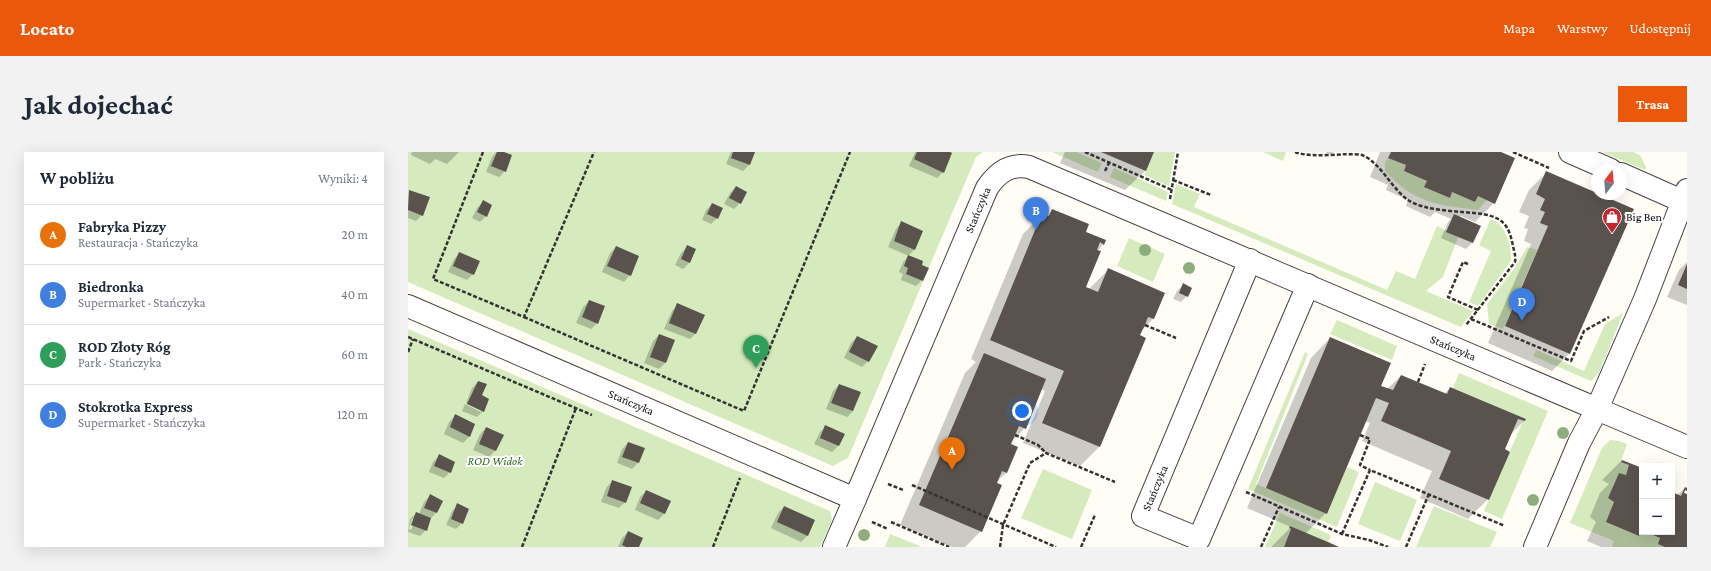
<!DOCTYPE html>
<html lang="pl">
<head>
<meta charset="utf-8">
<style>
  :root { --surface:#fff; --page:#f2f2f3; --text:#1f2937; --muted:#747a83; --line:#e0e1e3; --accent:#ea580c }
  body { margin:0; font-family:"Crimson Pro",serif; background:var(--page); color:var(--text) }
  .controls { position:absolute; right:12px; bottom:12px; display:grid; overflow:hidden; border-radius:0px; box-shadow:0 4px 16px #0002 }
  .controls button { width:36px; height:36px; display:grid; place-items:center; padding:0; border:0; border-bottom:1px solid var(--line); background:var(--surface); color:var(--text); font:20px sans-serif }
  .compass { position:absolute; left:1183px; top:12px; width:36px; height:36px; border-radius:50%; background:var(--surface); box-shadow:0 4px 16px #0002; rotate:16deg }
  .you { position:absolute; left:614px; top:259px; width:14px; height:14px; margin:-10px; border:3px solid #fff; border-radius:50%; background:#1a73e8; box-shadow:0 0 0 6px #1a73e833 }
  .badge { display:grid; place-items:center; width:26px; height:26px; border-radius:50%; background:var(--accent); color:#fff; font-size:13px; font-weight:700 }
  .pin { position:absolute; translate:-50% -33px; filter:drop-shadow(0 1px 2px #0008) }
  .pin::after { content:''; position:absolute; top:21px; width:14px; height:12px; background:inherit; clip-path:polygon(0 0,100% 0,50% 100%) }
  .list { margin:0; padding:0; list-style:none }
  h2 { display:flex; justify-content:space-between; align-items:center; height:52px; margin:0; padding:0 16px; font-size:17px }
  h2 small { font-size:13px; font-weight:400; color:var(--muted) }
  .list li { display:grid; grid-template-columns:26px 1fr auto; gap:12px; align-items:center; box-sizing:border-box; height:60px; padding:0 16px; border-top:1px solid var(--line) }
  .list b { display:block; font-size:15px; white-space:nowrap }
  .list p { margin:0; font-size:13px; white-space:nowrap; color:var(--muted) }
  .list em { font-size:13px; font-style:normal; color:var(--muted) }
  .map { position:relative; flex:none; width:1279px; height:395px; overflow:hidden; border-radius:0px }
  header { display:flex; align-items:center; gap:24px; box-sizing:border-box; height:56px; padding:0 20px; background:var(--accent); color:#fff }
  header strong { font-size:19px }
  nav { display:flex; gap:22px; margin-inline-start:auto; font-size:14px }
  .intro { display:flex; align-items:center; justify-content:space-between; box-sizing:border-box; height:96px; padding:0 24px }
  h1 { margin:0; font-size:28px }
  .button { padding:10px 18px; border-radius:0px; background:var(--accent); color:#fff; font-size:14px; font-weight:700 }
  main { display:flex; gap:24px; padding:0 24px }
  aside { flex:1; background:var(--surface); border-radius:0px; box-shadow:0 4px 16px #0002 }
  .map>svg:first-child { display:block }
</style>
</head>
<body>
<header>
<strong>Locato</strong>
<nav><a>Mapa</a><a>Warstwy</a><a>Udostępnij</a></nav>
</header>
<div class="intro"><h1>Jak dojechać</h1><a class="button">Trasa</a></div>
<main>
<aside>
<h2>W pobliżu<small>Wyniki: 4</small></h2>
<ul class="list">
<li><span class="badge" style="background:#e8710a">A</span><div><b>Fabryka Pizzy</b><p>Restauracja · Stańczyka</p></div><em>20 m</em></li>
<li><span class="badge" style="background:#3f7fe0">B</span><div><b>Biedronka</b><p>Supermarket · Stańczyka</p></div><em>40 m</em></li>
<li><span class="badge" style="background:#2e9e5b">C</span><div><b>ROD Złoty Róg</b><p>Park · Stańczyka</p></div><em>60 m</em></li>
<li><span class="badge" style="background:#3f7fe0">D</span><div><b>Stokrotka Express</b><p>Supermarket · Stańczyka</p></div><em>120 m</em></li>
</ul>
</aside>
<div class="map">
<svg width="1279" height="395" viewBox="0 0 1279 395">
  <rect width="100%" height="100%" fill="#fffdf5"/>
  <path fill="#d5ebbd" d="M0,0H575L568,5L440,306L425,314L0,130Z
    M644,0H668L694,11L690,20Z
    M746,0H767L761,34L736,23Z
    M855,0H878L875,9Z
    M1194,0H1225L1232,3L1238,15L1237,18Z
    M980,6L998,13L996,19L1019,29L1017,35L1042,46L1044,40L1067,50L1070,44L1079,48L1070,58C1029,53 1006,51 977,19V10Z
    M706,16L760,40L758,49L702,25Z
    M768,32L792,42L786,55L979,138L988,119L1007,127L1029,74L1050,85L1035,125L1018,139L1065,159L1053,175L764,52Z
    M1083,67C1098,73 1104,93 1103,109L1070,154L1061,150L1083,99L1071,93Z
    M721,86L757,102L745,130L709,114Z
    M1119,95L1129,98L1095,177L1081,172L1079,152L1108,114Z
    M1215,161L1191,221L1183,229L1125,204L1128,198L1176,219L1197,172Z
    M929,168L989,194L984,208L922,182Z
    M0,177L422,359L424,368L412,395H0Z
    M897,200L900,202L848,332L919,362L939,315L951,320L929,375L840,337Z
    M1051,221L1140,259L1094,367L1076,359L1115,269H1117L1118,267L1045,236Z
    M1202,288L1211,289L1219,292L1213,309L1221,313L1218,323L1211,321L1200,346L1206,350L1198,370L1231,384L1233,378L1234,380H1238L1252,386L1250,392L1257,395H1204L1206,389L1162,371L1194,296Z
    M635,317L684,338L664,387L613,366Z
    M967,330L1009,348L992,389L950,372Z
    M1026,354L1089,380L1082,395H1008Z
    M872,361L923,383L920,390L882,374L881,376L883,377L876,395H857Z
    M482,382L514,395H477Z"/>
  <path fill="#0003" fill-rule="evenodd" d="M4,0H51L39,12L27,7L22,12L3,3Z
    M88,0H93L97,19L91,25L78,20L84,5Z
    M323,0H346L341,13L335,19L318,12Z
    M507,0H539L535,20L529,26L501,14Z
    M657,0H745L737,19L717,38L652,11Z
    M917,0H925L923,3Z
    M972,0H1091L1086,51L1067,70L1053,64L1051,66L1071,75L1064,91L1058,97L1033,86L1040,70L1043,67L1027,60L1022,65L998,54L1000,48L978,38L980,33L962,25Z
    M1139,20L1162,201L1144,219L1080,191L1123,92L1116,89L1120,77L1116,76L1121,64L1111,60L1121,38Z
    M328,35L332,51L326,57L316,52L322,41Z
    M1,39L20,46L14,63L8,69L0,66Z
    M75,50L78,64L72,70L64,66L69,56Z
    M304,52L309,66L303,72L294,68L298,58Z
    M645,58L677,80L697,89L690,99L676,135L681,137L700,118L756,142L745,167L733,179L731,184L737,187L691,295L672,314L615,291L637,239L633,237L617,276L603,290L602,293L608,295L598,321L587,331L573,379L557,395H544L492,373L557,221L568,210L563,207L615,82L635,62L639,64Z
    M494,70L514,79L506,98L500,104L513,114L514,128L508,134L493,128L495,122L491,120L495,110L501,104L480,95L488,77Z
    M208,95L222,123L216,130L194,120L202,101Z
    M279,95L287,98L281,111L275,117L267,113L273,101Z
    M52,101L65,122L59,128L40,120L46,107Z
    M1279,110V153L1259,145L1271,118Z
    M775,133L779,144L773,150L765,147L769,139Z
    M181,149L189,171L183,177L168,171L175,155Z
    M270,153L288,181L282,187L256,177L264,159Z
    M251,183L257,211L251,217L236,211L245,189Z
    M449,185L460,209L454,215L436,206L443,191Z
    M922,186L972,234L979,237L993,224L1036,242L1042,236L1117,268L1101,284L1096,298L1080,347L1060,367L1012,346L1024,319L954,289L962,271L957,269L918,361L897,382L929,395H863L883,375L839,356L903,206Z
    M70,230L75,259L69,265L54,259L57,252L73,260V257L58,251L64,236Z
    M431,233L451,241L445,259L439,265L418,257L425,239Z
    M47,264L66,273L61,285L55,291L36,282L41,270Z
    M418,274L430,294L424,300L406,292L412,280Z
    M78,276L94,284L87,299L81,305L65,298L72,282Z
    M220,291L235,297L230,311L224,317L209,311L214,297Z
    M31,304L42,320L36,326L21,320L25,310Z
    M1213,309L1234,317V380H1264V341L1269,343L1277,336H1278L1275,342L1279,343V395H1193L1179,389L1188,370L1182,365L1192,341L1201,332L1194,328Z
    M204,329L217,350L211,356L193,350L198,336Z
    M238,339L262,350L256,362L250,368L227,358L232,345Z
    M22,344L34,349L28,361L22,367L18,378L12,384L0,380L2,367L8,361L11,362L16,350ZM4,367H7L3,378L1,377Z
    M50,353L54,371L48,377L38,373L44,359Z
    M376,355L406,369L399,384L393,390L363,376L370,361Z
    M220,380L229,395H210L214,386Z"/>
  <path fill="#5a524d" d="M89,0H96L104,3L98,20L83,14Z
    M325,0H347L342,13L323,6Z
    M509,0H542L544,1L536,21L506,7Z
    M693,0H746L738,19Z
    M983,0H1093L1107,6L1087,52L1070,44L1067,50L1044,40L1042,46L1016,35L1019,29L996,19L998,13L980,6Z
    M1138,19L1226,57L1162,202L1097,174L1140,74L1132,71L1137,60L1132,58L1137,47L1128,42Z
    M328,34L339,40L333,52L321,46Z
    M1,38L22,45L15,64L0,58Z
    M75,48L84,53L79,65L69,60Z
    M304,51L315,56L310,67L299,62Z
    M644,57L681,72L678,80L698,88L696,93L692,90L689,98L693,99L678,135L690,140L700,116L757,141L746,167L740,165L737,173L732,183L738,186L692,295L634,271L656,219L582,188L634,61L641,64Z
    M1046,62L1073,74L1065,91L1038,80Z
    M493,69L515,79L507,98L486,89Z
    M279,93L288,97L282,111L273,107Z
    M208,94L231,104L223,124L199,114Z
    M51,100L72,109L66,123L45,114Z
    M500,103L515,109L514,113L521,116L515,129L498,122L500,116L496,114Z
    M1279,112V137L1270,133Z
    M775,131L784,136L780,145L771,141Z
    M181,148L197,154L190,172L174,165Z
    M269,151L297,163L288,182L261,171Z
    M251,182L267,188L258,211L242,205Z
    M449,184L470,194L461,210L441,200Z
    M922,185L983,211L973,234L985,238L993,223L1039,242L1042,235L1118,267L1117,269L1110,267L1097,297L1102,300L1081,348L1031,327L1043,299L973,269L981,251L968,246L919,362L858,336Z
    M576,201L638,227L618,277L611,274L603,292L610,295L599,321L594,319L589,331L594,333L574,380L511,353Z
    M70,229L79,232L74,243L81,247L76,260L59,252Z
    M431,232L453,240L445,259L423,251Z
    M47,262L67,272L62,285L42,275Z
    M417,273L437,282L431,294L412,286Z
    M78,275L96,283L88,299L71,292Z
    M220,290L237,296L231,311L214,305Z
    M31,302L47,310L43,321L26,314Z
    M1214,308L1234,316V378L1231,384L1198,370L1206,350L1200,346L1211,321L1218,323L1221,313L1213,310Z
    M204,328L224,335L218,351L199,344Z
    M1264,329L1267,330L1264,338Z
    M1277,335L1279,336V339L1277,338L1276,341L1279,342V395H1257L1250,392L1252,386L1238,380H1264V340L1273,344Z
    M238,338L263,349L257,362L232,351Z
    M22,342L35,349L29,361L16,356Z
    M49,351L61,357L55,372L43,367Z
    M376,354L407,368L400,384L369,370Z
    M8,360L23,366L19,379L3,373Z
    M882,374L920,390L931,395H876L883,377L881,376Z
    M220,379L235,386L231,395H218L214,393Z"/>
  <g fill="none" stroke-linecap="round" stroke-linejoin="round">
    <g stroke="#444" stroke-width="24">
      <g id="minor">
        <path d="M1162,0L1203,18"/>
        <path d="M1213,22L1274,49"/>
        <path d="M842,108L735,364L791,387L900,133"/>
        <path id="s1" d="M0,154L447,347L579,36C589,21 602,11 621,15L1189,257L1237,147L1279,38"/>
        <path d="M426,395L447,347"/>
        <path d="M1127,395L1171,291L1189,257L1279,295"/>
      </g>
    </g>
    <path stroke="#333" stroke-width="2.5" stroke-dasharray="4 2" stroke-linecap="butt" d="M75,0L25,127L116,165L186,0
      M677,0L764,38
      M887,0C906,7 936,0 954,3C972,10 984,37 1000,48C1018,60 1054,59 1075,62C1096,66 1101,74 1105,94C1106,99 1108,104 1107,110L1058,173
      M1105,0L1141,16
      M697,19L701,11
      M765,28L803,43
      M762,47L770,0
      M1060,112L1055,110L1040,145L1070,158
      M116,165L336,259L442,0
      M1063,167L1163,209L1176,179L1201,165
      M737,173L768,186
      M0,185L184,263
      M0,200L5,187
      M1010,230L1017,212
      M607,283L630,293L638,301
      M952,283L962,287L952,313L962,318
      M480,332L495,338
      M504,333L648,395
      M838,340L934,382L961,388L980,395
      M464,370L480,377
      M483,370L541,395
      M934,382L962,318L1097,374
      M114,395L168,256
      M305,395L332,326
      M592,395L595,373L622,311L638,301L707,330
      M673,395L687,363
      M853,395L871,355
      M998,395L1021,342"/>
    <use href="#minor" stroke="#fff" stroke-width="22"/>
  </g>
  <g fill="#8dad7f">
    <circle cx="737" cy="98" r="6"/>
    <circle cx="781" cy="116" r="6"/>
    <circle cx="1155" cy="281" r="6"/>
    <circle cx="1125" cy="348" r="6"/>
    <circle cx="456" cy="383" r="6"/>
  </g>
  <defs>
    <g id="shop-pin" transform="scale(1)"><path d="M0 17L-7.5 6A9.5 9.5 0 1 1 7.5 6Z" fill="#c4262e" stroke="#fff"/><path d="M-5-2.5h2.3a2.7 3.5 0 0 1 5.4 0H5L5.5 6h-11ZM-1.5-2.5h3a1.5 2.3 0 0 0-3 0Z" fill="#fff"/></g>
  </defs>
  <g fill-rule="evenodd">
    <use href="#shop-pin" x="1204" y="65"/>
  </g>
  <g text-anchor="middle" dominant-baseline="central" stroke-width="4" stroke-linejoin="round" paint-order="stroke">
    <g font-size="12" fill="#111" stroke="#fff">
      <text stroke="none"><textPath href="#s1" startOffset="801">Stańczyka</textPath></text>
      <text stroke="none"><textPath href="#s1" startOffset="1336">Stańczyka</textPath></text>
      <text stroke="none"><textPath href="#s1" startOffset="243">Stańczyka</textPath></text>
      <text transform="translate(747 336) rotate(-67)">Stańczyka</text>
    </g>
    <g font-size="12" fill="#111" stroke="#fff" text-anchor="start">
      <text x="1218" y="65">Big Ben</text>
    </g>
    <g font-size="12" font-style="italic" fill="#2f6b1f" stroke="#fff">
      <text x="87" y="309">ROD Widok</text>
    </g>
  </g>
</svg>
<div class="controls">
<button>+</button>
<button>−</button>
</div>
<svg class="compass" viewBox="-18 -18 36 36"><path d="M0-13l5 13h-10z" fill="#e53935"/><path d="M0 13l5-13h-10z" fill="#747a83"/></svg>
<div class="you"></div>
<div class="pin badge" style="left:544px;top:318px;background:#e8710a">A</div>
<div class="pin badge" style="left:628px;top:78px;background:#3f7fe0">B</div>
<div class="pin badge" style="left:348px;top:216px;background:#2e9e5b">C</div>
<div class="pin badge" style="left:1114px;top:169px;background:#3f7fe0">D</div>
</div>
</main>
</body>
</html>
